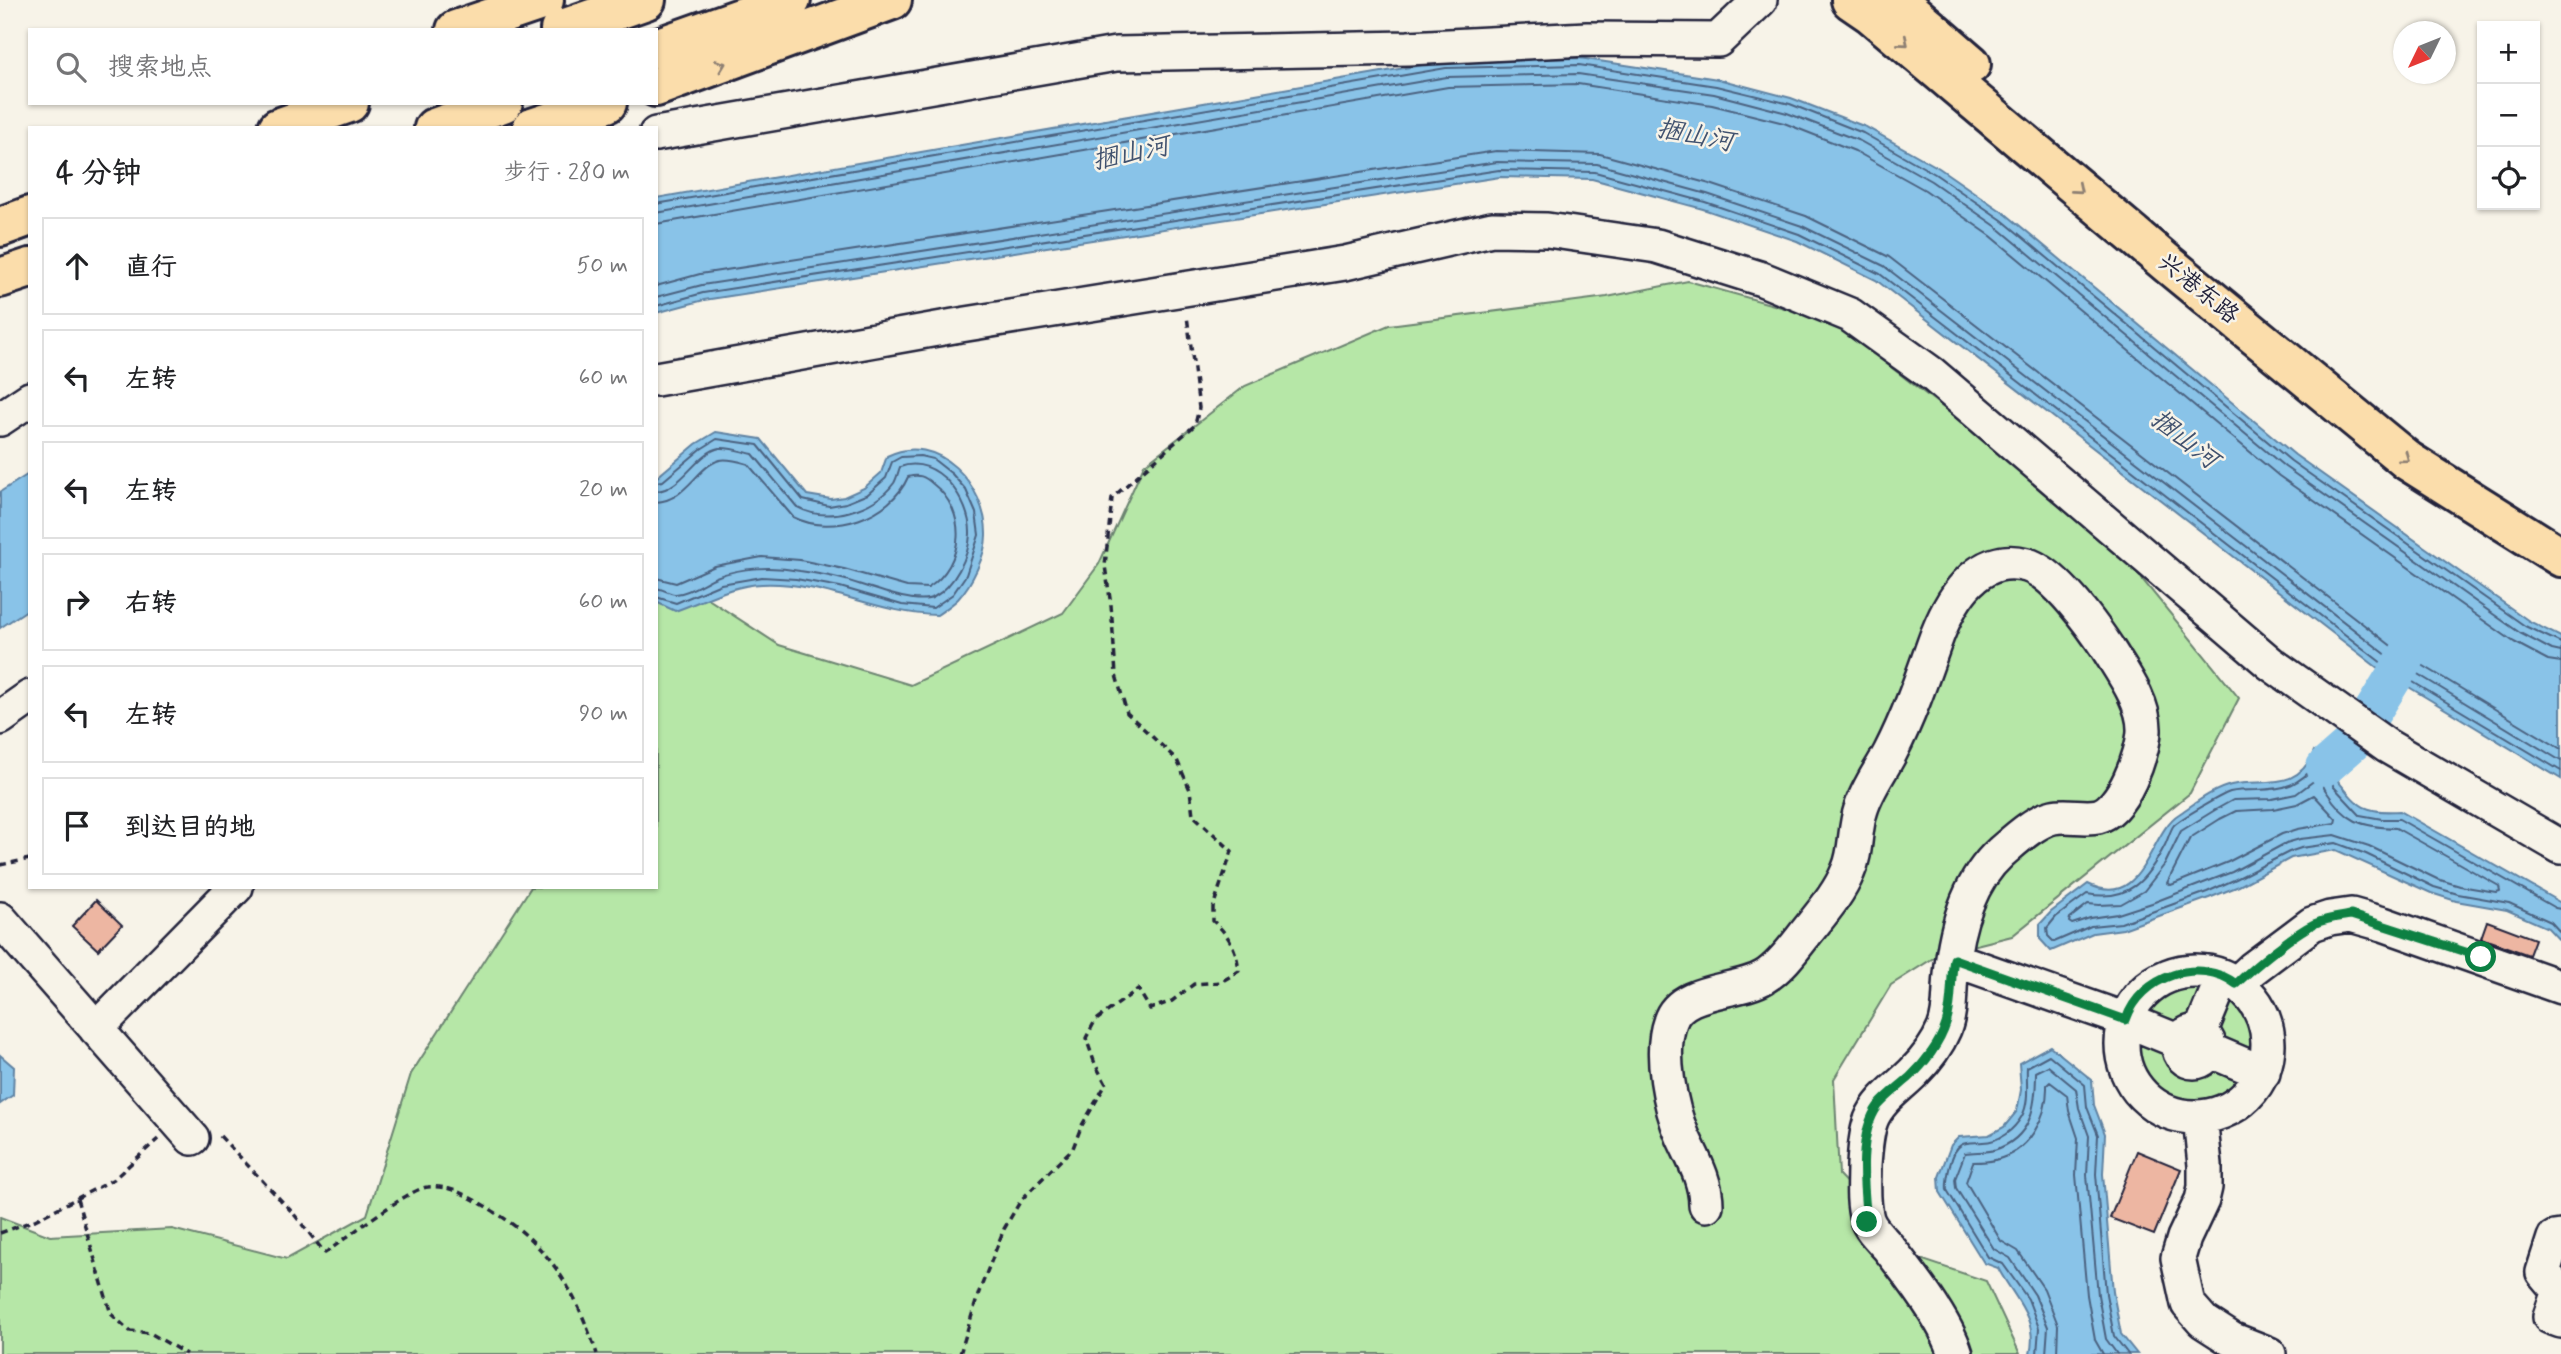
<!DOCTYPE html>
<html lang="zh">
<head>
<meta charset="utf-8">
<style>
  :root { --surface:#fff; --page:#f6f6f6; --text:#202124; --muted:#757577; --line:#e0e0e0 }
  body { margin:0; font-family:Mynerve,"LXGW WenKai TC",sans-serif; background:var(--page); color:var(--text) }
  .controls { position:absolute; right:21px; top:21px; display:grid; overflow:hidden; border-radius:0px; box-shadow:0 2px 5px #0004 }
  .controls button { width:63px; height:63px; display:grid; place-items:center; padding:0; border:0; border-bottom:2px solid var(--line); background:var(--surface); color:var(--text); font:35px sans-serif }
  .compass { position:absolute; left:2393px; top:21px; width:63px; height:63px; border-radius:50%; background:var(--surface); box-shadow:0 2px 5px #0004; rotate:227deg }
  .stop { position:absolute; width:21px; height:21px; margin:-16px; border:5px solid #0b8043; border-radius:50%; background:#fff }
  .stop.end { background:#0b8043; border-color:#fff; box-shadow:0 2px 7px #0008 }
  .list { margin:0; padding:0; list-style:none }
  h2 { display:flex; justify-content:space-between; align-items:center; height:91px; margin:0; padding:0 28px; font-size:30px }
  h2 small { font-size:23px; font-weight:400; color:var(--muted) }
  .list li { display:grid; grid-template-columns:46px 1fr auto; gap:21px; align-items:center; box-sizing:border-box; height:98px; margin:0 14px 14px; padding:0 14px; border:2px solid var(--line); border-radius:0px }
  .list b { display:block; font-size:26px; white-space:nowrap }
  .list em { font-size:23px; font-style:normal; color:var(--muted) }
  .icon { flex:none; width:38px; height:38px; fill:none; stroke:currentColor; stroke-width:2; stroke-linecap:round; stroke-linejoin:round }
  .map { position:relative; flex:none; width:2561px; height:1354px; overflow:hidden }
  .search { position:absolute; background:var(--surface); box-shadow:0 2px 5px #0004; left:28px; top:28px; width:630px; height:77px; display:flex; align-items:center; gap:18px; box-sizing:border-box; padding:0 24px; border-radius:0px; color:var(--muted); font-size:26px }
  .panel { position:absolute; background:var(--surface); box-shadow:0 2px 5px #0004; left:28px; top:126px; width:630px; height:763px; border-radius:0px }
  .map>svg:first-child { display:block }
</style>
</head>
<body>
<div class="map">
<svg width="2561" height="1354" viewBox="0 0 2561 1354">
  <rect width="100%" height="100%" fill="#f7f3e8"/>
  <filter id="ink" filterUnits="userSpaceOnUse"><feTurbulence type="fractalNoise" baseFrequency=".0143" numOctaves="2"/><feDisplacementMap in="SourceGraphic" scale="14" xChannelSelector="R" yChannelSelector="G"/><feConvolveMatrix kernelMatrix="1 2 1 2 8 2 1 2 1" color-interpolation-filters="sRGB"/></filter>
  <g filter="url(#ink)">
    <path fill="#b6e7a7" stroke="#6c8471" stroke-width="2" d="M1688,281L1831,321L1975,432L2116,547L2239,698L2190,793L2012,936L1940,954L1891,985L1834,1079L1839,1175L1917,1258L1986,1281L2020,1354H0V1217L50,1236L172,1229L287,1259L367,1215L411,1074L531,887H656V565L779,645L911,685L1063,613L1099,564L1144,465L1245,386L1389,325L1607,297Z
      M2136 1045a60 60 0 1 1 120 0a60 60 0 1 1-120 0Z"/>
    <path fill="#89c3e8" stroke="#6083a3" stroke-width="2" d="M1579,58L1718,79L1791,98L1866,127L1939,168L2007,215L2295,455L2529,621L2561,637V779L2379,669L1876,280L1797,241L1703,209L1592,179L1500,177L704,300L656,313V198L1445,61Z
      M716,432L761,439L807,495L831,499L844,497L864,488L881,473L887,456C937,430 987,486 986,535C986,555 972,584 958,599C952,605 944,610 937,615C877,614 823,581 762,584C731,585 704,601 675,611L656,602V478L696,444Z
      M30,473V608L0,628V492Z
      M2314,751L2341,770L2338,781C2360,808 2364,813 2400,811L2561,903V942L2548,928L2507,910L2456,901L2431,893L2336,850L2291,858L2239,886L2209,898L2123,929L2093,933L2051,951L2040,939V924L2051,912L2088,884C2144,912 2149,832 2179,814C2194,804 2213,789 2231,785C2265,778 2297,793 2314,751Z
      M2050,1046L2092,1080L2094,1105L2105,1134L2103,1174L2113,1292L2121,1334L2137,1354H2030C2039,1318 2013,1297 1998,1268L1984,1263L1940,1192L1939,1177L1951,1145L1959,1137L1989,1135L2004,1127L2017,1111L2021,1090L2019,1063Z
      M0,1055L14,1067L13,1095L0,1104Z"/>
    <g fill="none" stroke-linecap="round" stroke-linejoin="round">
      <path stroke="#4b6280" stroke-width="2" d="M656,204L1446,68L1579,65L1716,86L1790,104L1863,133L1935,174L2002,220L2291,461L2525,626L2561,643
        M656,213L1447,77L1578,74L1714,94L1787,113L1860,141L1931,181L1997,227L2285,467L2520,633L2552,650L2561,652
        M656,224L1448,87L1578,84L1712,105L1784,123L1855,151L1925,190L1991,236L2279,476L2514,642L2548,660L2561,662
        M656,286L700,274L1496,151L1600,154L1710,184L1806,216L1889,257L2394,648L2561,749
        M656,297L702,285L1497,162L1597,164L1707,194L1802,226L1884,266L2388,656L2561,761
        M656,306L703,293L1499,170L1595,172L1705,202L1799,234L1880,274L2383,664L2561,771
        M656,482L663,481L701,449L717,439L758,445L803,500L829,506L846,503L868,494L886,478L892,462L901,457L920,456L933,459L952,474L966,490L976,513L979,535L966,575L953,594L933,608L902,605L840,587L796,579L762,577L721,584L676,603L656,597
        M656,491C682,490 697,452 720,448C729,447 744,452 753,454L797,507C827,524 874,510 894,483C897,478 898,472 900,467C937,453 971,501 970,534C969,557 954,586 934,597C916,607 862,584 842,579C828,575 814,573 800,571C773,566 741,567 716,577C704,582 690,593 676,594C670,594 663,589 656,588
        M656,502C686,501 697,466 720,460C728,458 741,462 748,464L793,517C832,537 891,517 908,477C919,474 924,476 933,484C968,511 965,564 928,588L907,587L844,569L800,560L762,557L715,566L676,583L656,578
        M2319,777C2323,781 2322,786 2326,791C2346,822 2361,827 2396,828L2499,886L2500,891L2496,892L2460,886L2437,879L2369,846L2335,835L2300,839L2286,843L2232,872L2152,903L2118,914L2090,918L2072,924L2069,922L2070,918L2088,904L2099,905L2121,904L2144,891L2165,864L2181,831L2215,810L2233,800L2272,799L2296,794Z
        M2314,795L2336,819L2335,823L2298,829L2282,834L2228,862L2171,885L2167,883L2190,838L2220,819L2236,811L2273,809L2297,804Z
        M2561,909L2555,908L2399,819H2382L2360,815L2333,786L2332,772L2318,764C2297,785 2288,789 2257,790C2249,790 2238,790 2230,792C2221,795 2180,819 2174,825C2170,830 2168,839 2165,845C2147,880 2129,902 2087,894L2056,917L2047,928L2048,936L2054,942L2091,926L2121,923L2207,892L2236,879L2289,852L2301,848L2336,843L2366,854L2434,887L2458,894L2509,903L2551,922L2561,933
        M2037,1354L2039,1328L2028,1299L2003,1264L1988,1257L1947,1190C1946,1180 1951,1150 1961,1145C1967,1141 1977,1143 1983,1142C1999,1142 2014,1130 2022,1116C2030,1101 2026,1082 2027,1067L2049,1055L2085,1085L2087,1107L2098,1135L2096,1174L2106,1294L2114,1336L2128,1354
        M2046,1354L2048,1327L2035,1295L2010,1258L1994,1249L1956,1188L1955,1179L1965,1153C1974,1151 1985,1153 1994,1150C2032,1138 2036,1106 2036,1072L2048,1066L2076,1089L2079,1108L2089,1136L2087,1175L2098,1295L2106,1339L2117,1354
        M2057,1354L2058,1325L2044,1289L2018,1251L2001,1241L1966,1182L1973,1162C1980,1162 1988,1162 1995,1160C2029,1152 2048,1118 2047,1085L2050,1082L2067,1095L2069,1111L2078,1138L2076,1175L2087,1295L2095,1340L2103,1354"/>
      <path stroke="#89c3e8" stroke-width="38" d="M2371,714L2421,633
        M2325,767L2357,739"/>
    </g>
    <path fill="#edb6a2" stroke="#22223b" stroke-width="2" d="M96,900L122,925L98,950L72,926Z
      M2487,921L2535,939L2529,955L2481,938Z
      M2137,1151L2181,1169L2154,1235L2110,1218Z"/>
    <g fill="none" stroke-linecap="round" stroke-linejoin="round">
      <g stroke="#22223b" stroke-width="38">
        <path id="minor" d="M656,134L1116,54L1408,48L1587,39L1718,40L1760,0
          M656,379L954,326L1345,263L1492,229L1547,230L1657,246L1762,279L1850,315L1932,374L2270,663L2387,746L2561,847
          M0,419L30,399
          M0,718L30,697
          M0,919L192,1138
          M1953,959L2126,1020L2180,1042
          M2122 1044a73 73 0 1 1 146 0a73 73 0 1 1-146 0Z
          M2236,984L2252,969L2312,924L2330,918L2351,915L2383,924L2561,987
          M96,1029L236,887
          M2179 1047a15 15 0 1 1 30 0a15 15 0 1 1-30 0Z
          M2200,1033L2223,977
          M2209,1050L2263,1073
          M2200,1117L2205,1165V1187L2202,1200L2184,1238L2178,1258L2188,1304L2203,1321L2231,1339L2269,1354
          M1706,1205C1706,1180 1693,1159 1683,1137C1670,1107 1659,1053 1670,1022C1680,988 1738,993 1764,977C1778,969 1792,951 1802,938C1818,917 1838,896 1848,871C1857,852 1854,829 1861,809C1867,789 1880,772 1890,753C1908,718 1921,681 1934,644C1948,604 1976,551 2027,565C2055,573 2092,625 2108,649C2122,672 2145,703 2144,731C2143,754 2123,810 2098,816C2085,819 2067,814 2053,817C2035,821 2015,840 2001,852C1967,883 1955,931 1951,975C1949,993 1951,1012 1944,1029C1937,1046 1926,1060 1913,1073C1898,1088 1879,1100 1871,1120C1866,1134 1865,1150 1864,1165C1864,1182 1862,1202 1867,1219C1870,1229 1881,1239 1888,1247C1911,1276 1946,1321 1956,1354
          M2559,1291L2543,1272L2554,1238L2561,1237
          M2559,1291L2550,1317L2561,1321"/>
      </g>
      <g stroke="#22223b" stroke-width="44">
        <path id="major" d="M1851,0L1870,13L2169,265L2408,461L2561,557
          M1897,0L1971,64
          M456,30L544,0
          M560,30L646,0
          M656,48L791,0
          M656,87L892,0
          M278,128L349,103
          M434,128L503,103
          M532,128L607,103
          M0,227L30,216
          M0,278L30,268"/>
      </g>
      <path stroke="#22223b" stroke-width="3.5" stroke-dasharray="7 5" stroke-linecap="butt" d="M0,865L30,859
        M220,1136L293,1213L325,1253C344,1240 409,1188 428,1187C447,1185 462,1193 478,1202C546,1240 572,1282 597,1354
        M77,1199L111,1314L130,1331L150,1333L186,1354
        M0,1233L35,1220L114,1179L158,1139
        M960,1354L979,1292L1004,1229L1021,1200L1073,1148L1081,1127L1106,1084L1095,1064L1086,1038L1095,1021L1138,989L1150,1009L1172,1001L1194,984L1221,982L1239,971C1237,950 1229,935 1213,921V907L1232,851L1193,815L1190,790L1177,760L1127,713L1116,675L1111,605L1105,566L1112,498L1195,425L1199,408L1187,316"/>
      <use href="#minor" stroke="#f7f3e8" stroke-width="33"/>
      <use href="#major" stroke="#fbddab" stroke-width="38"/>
    </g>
    <defs><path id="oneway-chevron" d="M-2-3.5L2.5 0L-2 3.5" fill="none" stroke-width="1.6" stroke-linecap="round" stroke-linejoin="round" transform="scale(1.75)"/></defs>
    <g stroke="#8e8073">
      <use href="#oneway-chevron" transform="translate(1904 42) rotate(40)"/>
      <use href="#oneway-chevron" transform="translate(721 65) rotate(-21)"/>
      <use href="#oneway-chevron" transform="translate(2078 189) rotate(40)"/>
      <use href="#oneway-chevron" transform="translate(2405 458) rotate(37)"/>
    </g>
  </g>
  <g fill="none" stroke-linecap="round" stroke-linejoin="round" filter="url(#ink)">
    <path stroke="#0b8043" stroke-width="9" d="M1867,1222C1864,1189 1857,1134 1878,1106C1887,1095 1900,1086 1910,1077C1925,1063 1940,1043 1946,1024C1953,1003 1950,980 1954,959L2126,1020C2140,976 2200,956 2236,984C2254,967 2293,934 2314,924C2326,918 2338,917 2351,915L2481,957"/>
  </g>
  <g text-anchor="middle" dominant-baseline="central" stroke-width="5" stroke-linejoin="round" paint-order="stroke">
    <g font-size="24" fill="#22223b" stroke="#f7f3e8">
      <text transform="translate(2198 289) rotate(39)">兴港东路</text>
    </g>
    <g font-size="26" font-style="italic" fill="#41526f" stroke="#f7f3e8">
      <text transform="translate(1695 136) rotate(11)">捆山河</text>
      <text transform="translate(1131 154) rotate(-12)">捆山河</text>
      <text transform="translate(2184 440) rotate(38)">捆山河</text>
    </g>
  </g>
</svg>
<div class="controls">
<button>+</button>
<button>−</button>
<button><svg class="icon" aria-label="locate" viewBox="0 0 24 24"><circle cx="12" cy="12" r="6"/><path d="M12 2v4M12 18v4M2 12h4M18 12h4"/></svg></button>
</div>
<svg class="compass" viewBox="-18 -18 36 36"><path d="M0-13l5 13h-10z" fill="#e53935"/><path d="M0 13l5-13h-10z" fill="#757577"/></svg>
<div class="stop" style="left:2481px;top:957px"></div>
<div class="stop end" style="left:1867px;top:1222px"></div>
<div class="search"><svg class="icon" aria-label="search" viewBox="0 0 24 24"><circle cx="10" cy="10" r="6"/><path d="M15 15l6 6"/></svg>搜索地点</div>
<section class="panel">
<h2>4 分钟<small>步行 · 280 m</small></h2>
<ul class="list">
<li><svg class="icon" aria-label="ahead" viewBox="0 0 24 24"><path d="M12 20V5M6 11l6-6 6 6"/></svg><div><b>直行</b></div><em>50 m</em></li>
<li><svg class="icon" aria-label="left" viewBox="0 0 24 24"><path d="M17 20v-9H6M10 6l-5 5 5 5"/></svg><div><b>左转</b></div><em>60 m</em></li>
<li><svg class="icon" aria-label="left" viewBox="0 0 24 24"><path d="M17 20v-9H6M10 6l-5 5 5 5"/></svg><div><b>左转</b></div><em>20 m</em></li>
<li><svg class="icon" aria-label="right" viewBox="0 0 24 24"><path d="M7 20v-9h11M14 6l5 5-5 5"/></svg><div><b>右转</b></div><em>60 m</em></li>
<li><svg class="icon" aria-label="left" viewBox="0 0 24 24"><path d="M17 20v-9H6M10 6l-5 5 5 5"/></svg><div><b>左转</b></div><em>90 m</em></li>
<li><svg class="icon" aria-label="arrive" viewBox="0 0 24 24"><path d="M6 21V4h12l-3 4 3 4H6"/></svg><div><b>到达目的地</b></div></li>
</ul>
</section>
</div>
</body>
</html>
